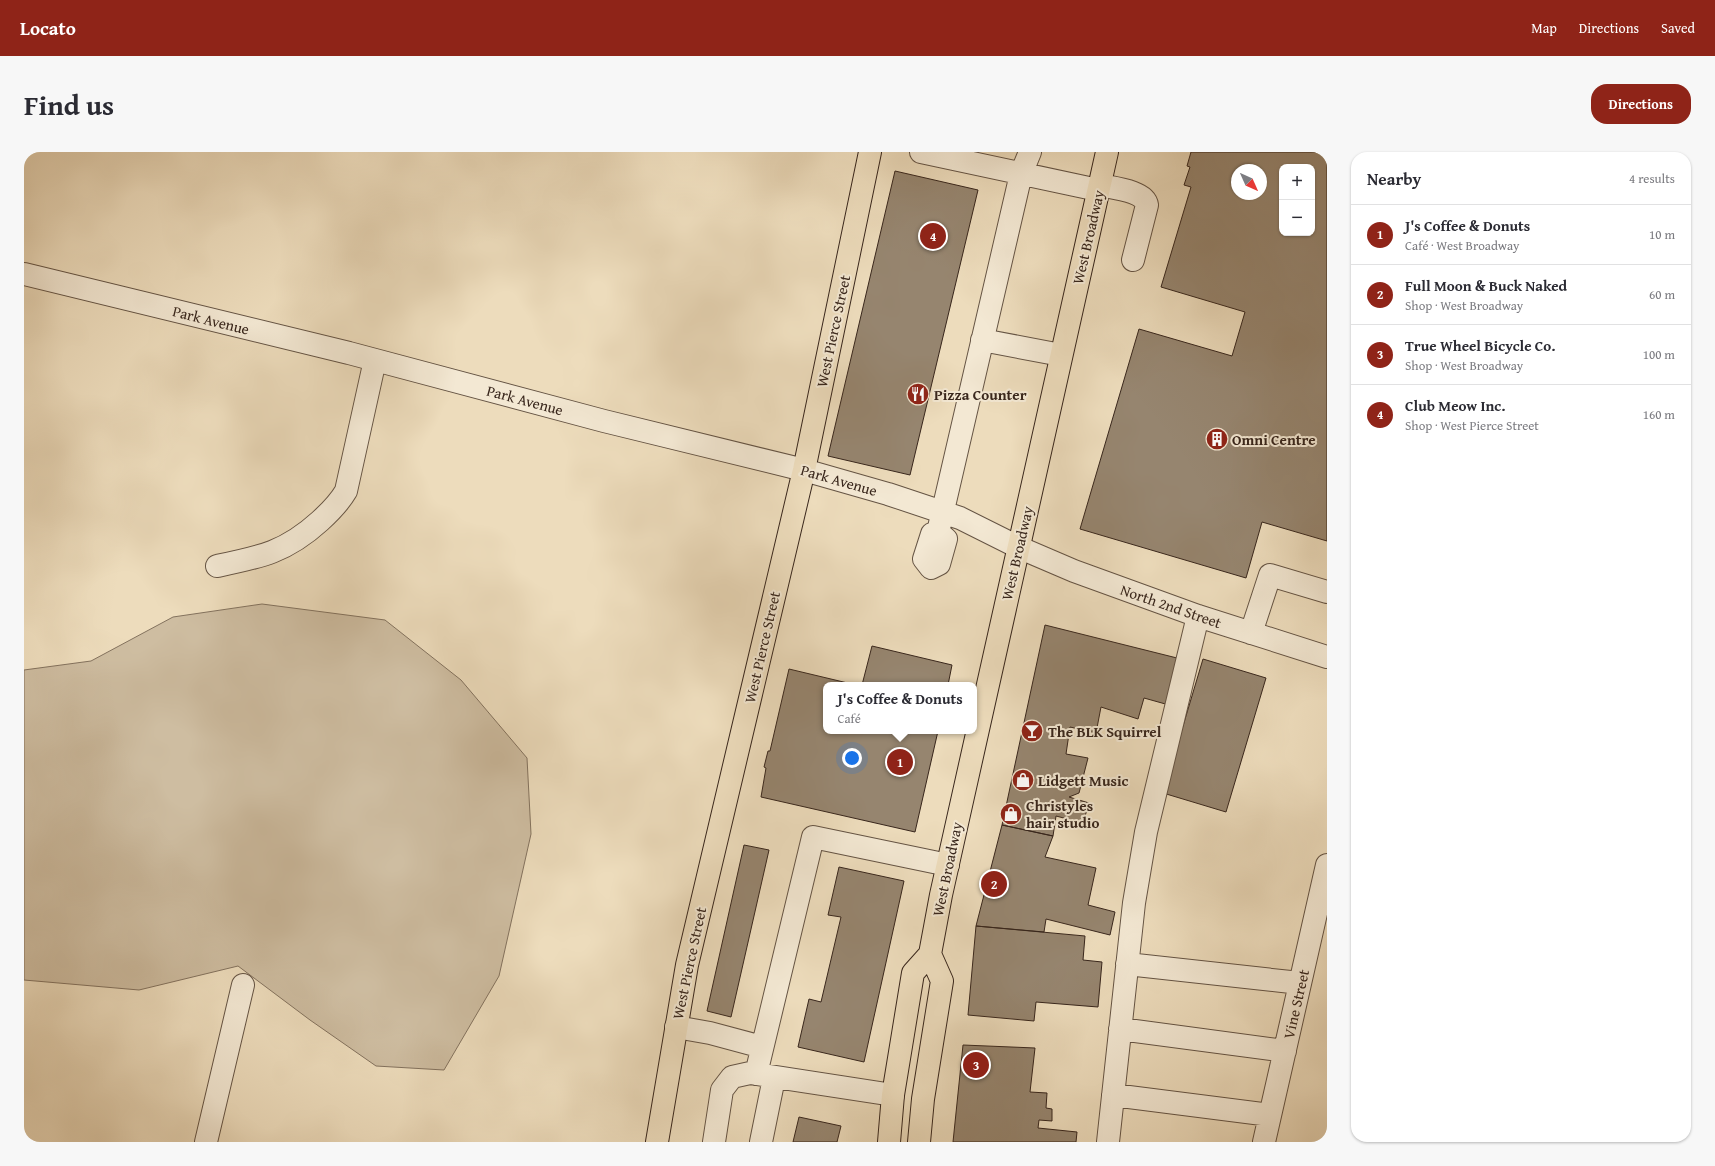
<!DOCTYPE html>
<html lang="en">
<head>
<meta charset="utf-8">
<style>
  :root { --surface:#fff; --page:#f7f7f7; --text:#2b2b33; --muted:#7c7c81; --line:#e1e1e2; --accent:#8f2418 }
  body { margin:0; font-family:"Gentium Book Plus",serif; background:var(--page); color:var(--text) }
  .controls { position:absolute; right:12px; top:12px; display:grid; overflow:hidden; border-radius:8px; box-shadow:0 1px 3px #0004 }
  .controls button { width:36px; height:36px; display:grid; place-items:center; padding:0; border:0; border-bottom:1px solid var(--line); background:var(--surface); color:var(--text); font:20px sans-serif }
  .compass { position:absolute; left:1207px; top:12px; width:36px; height:36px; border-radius:50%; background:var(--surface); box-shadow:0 1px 3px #0004; rotate:135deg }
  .you { position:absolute; left:828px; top:606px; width:14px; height:14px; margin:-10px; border:3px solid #fff; border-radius:50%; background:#1a73e8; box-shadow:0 0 0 6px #1a73e833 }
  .badge { display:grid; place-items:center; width:26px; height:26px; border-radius:50%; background:var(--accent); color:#fff; font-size:13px; font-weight:700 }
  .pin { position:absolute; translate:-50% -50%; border:2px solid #fff; box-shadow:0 1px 4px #0006 }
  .popup { position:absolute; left:799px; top:530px; width:154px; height:52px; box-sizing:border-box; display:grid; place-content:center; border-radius:8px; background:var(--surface); filter:drop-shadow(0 1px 3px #0005); font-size:13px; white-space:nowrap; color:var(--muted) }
  .popup b { font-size:15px; color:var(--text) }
  .popup::after { content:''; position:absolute; left:50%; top:100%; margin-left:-8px; border:8px solid transparent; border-top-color:var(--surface) }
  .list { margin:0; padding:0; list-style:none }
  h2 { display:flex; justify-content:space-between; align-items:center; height:52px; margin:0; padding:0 16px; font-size:17px }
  h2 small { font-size:13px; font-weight:400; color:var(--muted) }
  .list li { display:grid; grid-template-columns:26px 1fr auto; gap:12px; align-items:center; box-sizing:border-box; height:60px; padding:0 16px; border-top:1px solid var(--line) }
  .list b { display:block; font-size:15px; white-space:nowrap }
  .list p { margin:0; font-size:13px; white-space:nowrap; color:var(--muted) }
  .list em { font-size:13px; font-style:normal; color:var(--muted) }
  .map { position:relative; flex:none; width:1303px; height:990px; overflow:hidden; border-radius:16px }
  header { display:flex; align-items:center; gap:24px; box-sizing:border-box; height:56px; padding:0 20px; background:var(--accent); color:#fff }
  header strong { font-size:19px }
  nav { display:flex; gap:22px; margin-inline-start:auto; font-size:14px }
  .intro { display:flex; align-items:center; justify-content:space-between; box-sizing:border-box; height:96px; padding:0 24px }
  h1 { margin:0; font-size:28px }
  .button { padding:10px 18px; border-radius:16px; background:var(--accent); color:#fff; font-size:14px; font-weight:700 }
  main { display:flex; gap:24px; padding:0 24px }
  aside { flex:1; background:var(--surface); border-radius:16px; box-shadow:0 1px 3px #0004 }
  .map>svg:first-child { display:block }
</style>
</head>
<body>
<header>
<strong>Locato</strong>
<nav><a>Map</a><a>Directions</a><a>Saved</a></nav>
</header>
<div class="intro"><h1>Find us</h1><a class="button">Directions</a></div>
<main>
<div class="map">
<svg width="1303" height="990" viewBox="0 0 1303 990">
  <rect width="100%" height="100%" fill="#eddcbc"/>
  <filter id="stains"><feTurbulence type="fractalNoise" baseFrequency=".005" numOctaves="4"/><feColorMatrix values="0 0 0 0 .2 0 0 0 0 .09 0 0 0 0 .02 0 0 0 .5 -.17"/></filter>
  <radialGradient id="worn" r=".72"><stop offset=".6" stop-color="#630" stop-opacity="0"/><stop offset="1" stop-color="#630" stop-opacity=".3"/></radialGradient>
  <path fill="#cebda1" stroke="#83725e" d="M238,452L361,468L437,528L503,606L507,682L475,824L420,918L352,914L286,868L214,814L115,838L0,828V518L67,509L149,465Z"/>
  <path fill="#96856f" stroke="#38261c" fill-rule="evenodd" d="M1167,0H1303V389L1238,370L1222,426L1056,377L1115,177L1208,204L1221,160L1137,135L1167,35L1160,33L1166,15L1163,14ZM1258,15H1288V81H1258ZM1213,18H1237V42H1213Z
    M871,19L954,38L886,323L804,304Z
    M1021,473L1157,507L1145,553L1120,546L1114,567L1077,555L1072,581L1046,575L1042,602L1064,606L1055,641L1045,645L1065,651L1059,671L1032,664L1029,684L978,673Z
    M848,494L928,513L924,533H838Z
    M1179,507L1242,526L1202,660L1139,641Z
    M765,517L832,533H802V579H914L891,680L737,645L742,616L740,615L744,599H746Z
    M978,673L1029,684L1021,705L1072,716L1064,753L1091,760L1086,783L1022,767L1020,780L952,774Z
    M720,693L745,698L707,865L683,859Z
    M815,715L880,729L840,910L774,895L785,847L797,850L817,765L804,763Z
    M952,774L1061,784L1059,808L1078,810L1074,855L1012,850L1010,869L944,863Z
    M939,893L1011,896L1006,940L1023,941L1022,956L1028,957V969L1015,968L1014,976L1053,980L1052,990H929Z
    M775,965L817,974L813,990H769Z"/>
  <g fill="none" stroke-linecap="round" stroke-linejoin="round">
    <g stroke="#655444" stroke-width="24">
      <path id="minor" d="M897,0L1074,38
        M1076,33C1089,36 1121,39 1123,53L1109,108
        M0,122L325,201L580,269L780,318L864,342L936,366L994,395L1050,419L1174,464L1303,505
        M958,188L1037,203
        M914,380L997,22L1006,0
        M914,380L922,387L915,412L907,416L900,407L908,382Z
        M193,414C237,405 262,400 296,369C307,359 315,351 322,339L351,208
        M1227,481L1246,423L1303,440
        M1103,812L1276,831
        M652,875L686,881L738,895
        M1096,877L1261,899
        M732,922L789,685L924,713
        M1089,943L1246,963
        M182,990L219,833
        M690,990L698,938L708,925L726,921L869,943
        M737,990L750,926
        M1084,990L1110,751L1122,680L1174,464
        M1240,990L1303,713"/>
    </g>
    <g stroke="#38261c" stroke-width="24">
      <path id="major" d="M633,990L663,813L780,318L846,0
        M865,990L869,943L889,821L906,802L917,743L1083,0
        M895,990L899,947L918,829L906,802"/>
    </g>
    <use href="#minor" stroke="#f3e8d3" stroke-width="22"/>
    <use href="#major" stroke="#eddcbc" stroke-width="22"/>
  </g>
  <defs>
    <g id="restaurant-disc" transform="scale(1.15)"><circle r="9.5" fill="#8f2418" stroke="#f3e8d3"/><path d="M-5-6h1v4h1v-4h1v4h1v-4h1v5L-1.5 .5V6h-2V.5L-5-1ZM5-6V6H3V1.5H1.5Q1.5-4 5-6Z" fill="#fff"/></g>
    <g id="building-disc" transform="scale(1.15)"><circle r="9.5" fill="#8f2418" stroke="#f3e8d3"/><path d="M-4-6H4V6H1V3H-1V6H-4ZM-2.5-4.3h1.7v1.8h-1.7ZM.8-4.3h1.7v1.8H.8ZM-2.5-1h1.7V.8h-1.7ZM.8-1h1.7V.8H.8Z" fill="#fff"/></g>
    <g id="bar-disc" transform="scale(1.15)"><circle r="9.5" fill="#8f2418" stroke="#f3e8d3"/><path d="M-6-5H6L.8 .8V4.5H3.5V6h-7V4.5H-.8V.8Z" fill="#fff"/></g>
    <g id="shop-disc" transform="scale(1.15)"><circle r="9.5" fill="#8f2418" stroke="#f3e8d3"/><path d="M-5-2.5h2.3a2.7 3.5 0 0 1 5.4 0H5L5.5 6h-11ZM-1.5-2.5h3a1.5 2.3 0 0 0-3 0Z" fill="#fff"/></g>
  </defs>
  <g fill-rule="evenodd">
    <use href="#restaurant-disc" x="894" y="242"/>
    <use href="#building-disc" x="1193" y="287"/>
    <use href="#bar-disc" x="1008" y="579"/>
    <use href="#shop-disc" x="999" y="628"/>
    <use href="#shop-disc" x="987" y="662"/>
  </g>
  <g text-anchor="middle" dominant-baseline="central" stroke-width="4" stroke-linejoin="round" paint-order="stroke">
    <g font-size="15" fill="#38261c" stroke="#f3e8d3">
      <text transform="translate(1064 85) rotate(-77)">West Broadway</text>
      <text transform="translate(187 168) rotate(14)">Park Avenue</text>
      <text transform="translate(809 179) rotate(-78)">West Pierce Street</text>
      <text transform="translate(501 248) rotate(15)">Park Avenue</text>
      <text transform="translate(815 328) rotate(16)">Park Avenue</text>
      <text transform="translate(993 401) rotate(-77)">West Broadway</text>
      <text transform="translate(1147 454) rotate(19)">North 2nd Street</text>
      <text transform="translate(738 495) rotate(-77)">West Pierce Street</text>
      <text transform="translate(923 717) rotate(-78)">West Broadway</text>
      <text transform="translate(665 811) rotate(-78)">West Pierce Street</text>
      <text transform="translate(1272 852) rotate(-77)">Vine Street</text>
    </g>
    <g font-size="15" font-weight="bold" fill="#38261c" stroke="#f3e8d3" text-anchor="start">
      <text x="910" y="242">Pizza Counter</text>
      <text x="1208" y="287">Omni Centre</text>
      <text x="1024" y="579">The BLK Squirrel</text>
      <text x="1014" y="628">Lidgett Music</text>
      <text x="1002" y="653">Christyles<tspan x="1002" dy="17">hair studio</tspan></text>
    </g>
  </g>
  <rect width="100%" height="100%" filter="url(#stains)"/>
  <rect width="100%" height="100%" fill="url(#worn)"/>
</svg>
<div class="controls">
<button>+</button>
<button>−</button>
</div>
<svg class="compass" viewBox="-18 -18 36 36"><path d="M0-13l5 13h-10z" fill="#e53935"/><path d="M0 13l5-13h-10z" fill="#7c7c81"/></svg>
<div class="you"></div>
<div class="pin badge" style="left:876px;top:610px">1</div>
<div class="popup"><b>J's Coffee &amp; Donuts</b>Café</div>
<div class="pin badge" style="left:970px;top:732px">2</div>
<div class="pin badge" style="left:952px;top:913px">3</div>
<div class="pin badge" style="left:909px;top:84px">4</div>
</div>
<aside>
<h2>Nearby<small>4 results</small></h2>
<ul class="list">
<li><span class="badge">1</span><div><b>J's Coffee &amp; Donuts</b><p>Café · West Broadway</p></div><em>10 m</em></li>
<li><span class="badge">2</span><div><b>Full Moon &amp; Buck Naked</b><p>Shop · West Broadway</p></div><em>60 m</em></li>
<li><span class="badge">3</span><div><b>True Wheel Bicycle Co.</b><p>Shop · West Broadway</p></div><em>100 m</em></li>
<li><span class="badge">4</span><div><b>Club Meow Inc.</b><p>Shop · West Pierce Street</p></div><em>160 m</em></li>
</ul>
</aside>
</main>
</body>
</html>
